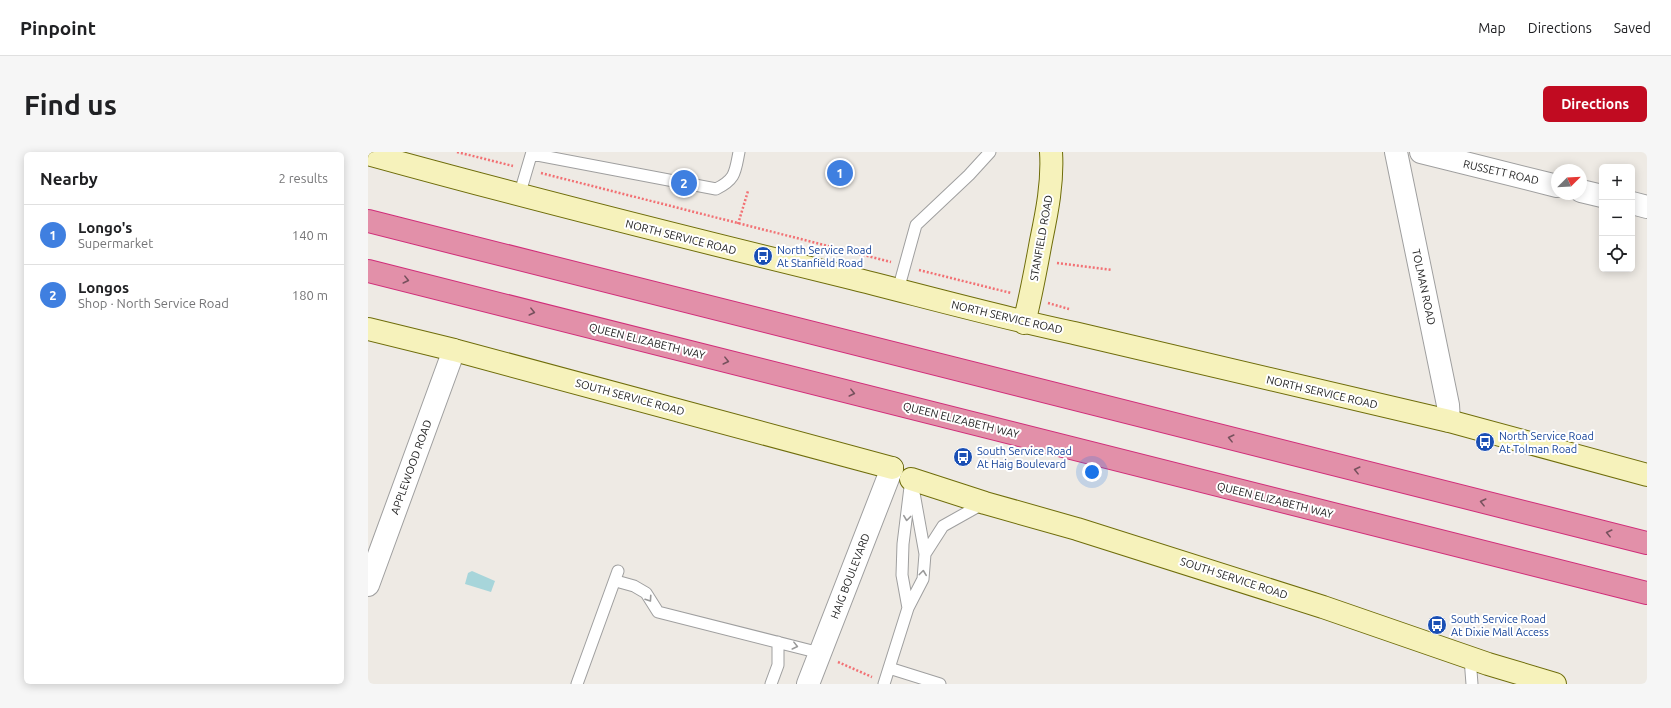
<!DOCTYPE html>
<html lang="en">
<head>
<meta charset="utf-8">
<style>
  :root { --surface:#fff; --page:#f6f6f6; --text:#202124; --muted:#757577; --line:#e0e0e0; --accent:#c10b21 }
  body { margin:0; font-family:Ubuntu,sans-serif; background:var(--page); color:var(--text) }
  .controls { position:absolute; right:12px; top:12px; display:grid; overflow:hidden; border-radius:6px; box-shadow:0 2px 10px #0003 }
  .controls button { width:36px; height:36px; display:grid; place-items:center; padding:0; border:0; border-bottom:1px solid var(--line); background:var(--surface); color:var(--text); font:20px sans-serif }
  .compass { position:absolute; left:1183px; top:12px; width:36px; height:36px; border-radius:50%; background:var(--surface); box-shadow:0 2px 10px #0003; rotate:66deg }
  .you { position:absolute; left:724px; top:320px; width:14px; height:14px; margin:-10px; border:3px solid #fff; border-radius:50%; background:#1a73e8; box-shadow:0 0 0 6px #1a73e833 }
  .badge { display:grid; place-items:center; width:26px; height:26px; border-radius:50%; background:var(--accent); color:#fff; font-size:13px; font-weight:700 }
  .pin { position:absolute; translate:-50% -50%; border:2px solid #fff; box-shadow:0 1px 4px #0006 }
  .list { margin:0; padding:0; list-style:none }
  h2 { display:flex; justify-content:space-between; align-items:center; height:52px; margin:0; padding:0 16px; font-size:17px }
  h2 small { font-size:13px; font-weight:400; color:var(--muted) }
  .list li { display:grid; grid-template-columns:26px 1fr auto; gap:12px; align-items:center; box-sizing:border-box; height:60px; padding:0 16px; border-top:1px solid var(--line) }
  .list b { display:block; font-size:15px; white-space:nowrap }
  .list p { margin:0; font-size:13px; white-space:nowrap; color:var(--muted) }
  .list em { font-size:13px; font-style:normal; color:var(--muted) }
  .icon { flex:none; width:22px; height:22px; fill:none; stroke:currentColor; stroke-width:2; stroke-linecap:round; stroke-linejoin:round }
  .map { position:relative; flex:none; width:1279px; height:532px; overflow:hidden; border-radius:6px }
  header { display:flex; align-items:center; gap:24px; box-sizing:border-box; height:56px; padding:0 20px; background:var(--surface); border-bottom:1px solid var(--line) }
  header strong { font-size:19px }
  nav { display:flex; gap:22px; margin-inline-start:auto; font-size:14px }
  .intro { display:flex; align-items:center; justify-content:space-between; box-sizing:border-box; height:96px; padding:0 24px }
  h1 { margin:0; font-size:28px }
  .button { padding:10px 18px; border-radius:6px; background:var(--accent); color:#fff; font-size:14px; font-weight:700 }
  main { display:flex; gap:24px; padding:0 24px }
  aside { flex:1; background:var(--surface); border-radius:6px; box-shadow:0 2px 10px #0003 }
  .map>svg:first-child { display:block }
</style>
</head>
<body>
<header>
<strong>Pinpoint</strong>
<nav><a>Map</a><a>Directions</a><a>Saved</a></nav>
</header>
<div class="intro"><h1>Find us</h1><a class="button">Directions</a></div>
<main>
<aside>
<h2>Nearby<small>2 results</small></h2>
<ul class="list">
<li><span class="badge" style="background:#3f7fe0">1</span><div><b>Longo's</b><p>Supermarket</p></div><em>140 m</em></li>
<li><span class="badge" style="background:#3f7fe0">2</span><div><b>Longos</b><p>Shop · North Service Road</p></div><em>180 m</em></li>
</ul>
</aside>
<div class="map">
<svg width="1279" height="532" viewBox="0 0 1279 532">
  <rect width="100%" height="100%" fill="#eeeae4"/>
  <path fill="#a7d5da" d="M104,419L127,429L123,440L97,432L100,421Z"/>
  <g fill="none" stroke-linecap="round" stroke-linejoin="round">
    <g stroke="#9f9f9f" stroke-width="13">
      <path id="lane" d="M164,2L348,37C368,27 367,20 371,0
        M151,44L164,0
        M530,138L548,73L601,23L622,0
        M546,341L557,402
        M248,429L266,434L278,441L290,460L452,501
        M540,456L534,423L535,392L543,327
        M1102,506L1104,532
        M521,516L572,532
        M209,532L250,419
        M403,532L410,513V490
        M516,532L540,456L555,427L557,402L575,374L616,351"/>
    </g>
    <g stroke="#9f9f9f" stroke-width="24">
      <path id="street" d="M1028,0L1080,253L1081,269
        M1053,0L1189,34
        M1213,39L1234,44
        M1264,51L1279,55
        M0,433L86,198
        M440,532L524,316"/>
    </g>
    <g stroke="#6f6d0b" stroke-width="24">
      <path id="secondary" d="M0,2C159,46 319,86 479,125C555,144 630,165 706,181L1081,269L1279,323
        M656,171C663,144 668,116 673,89C679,60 685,30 683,0
        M0,177L86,198L524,316
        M543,327L617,351L709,377L955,455L1120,512L1187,532"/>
    </g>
    <g stroke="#d02d79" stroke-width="24">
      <path id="highway" d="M0,69L1279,391
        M0,119L1279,441"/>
    </g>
    <path stroke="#f27174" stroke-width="2.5" stroke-dasharray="2 2" stroke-linecap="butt" d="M89,0L145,14
      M173,21L523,110
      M370,72L380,39
      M689,111L744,118
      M551,118L643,141
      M680,151L701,157
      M470,510L504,525"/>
    <use href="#lane" stroke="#fff" stroke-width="11"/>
    <use href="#street" stroke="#fff" stroke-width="22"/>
    <use href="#secondary" stroke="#f6f2bb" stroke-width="22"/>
    <use href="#highway" stroke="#e290a9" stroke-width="22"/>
  </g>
  <defs><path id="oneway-chevron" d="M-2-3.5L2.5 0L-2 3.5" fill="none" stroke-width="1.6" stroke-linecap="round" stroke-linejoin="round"/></defs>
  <g stroke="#76515d">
    <use href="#oneway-chevron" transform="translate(38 128) rotate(14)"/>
    <use href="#oneway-chevron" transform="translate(164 160) rotate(14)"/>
    <use href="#oneway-chevron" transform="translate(358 209) rotate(14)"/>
    <use href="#oneway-chevron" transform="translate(484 241) rotate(14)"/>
    <use href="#oneway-chevron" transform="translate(863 286) rotate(-166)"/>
    <use href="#oneway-chevron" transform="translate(989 318) rotate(-166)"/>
    <use href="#oneway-chevron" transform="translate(1115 350) rotate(-166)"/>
    <use href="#oneway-chevron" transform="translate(1241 381) rotate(-166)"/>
  </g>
  <g stroke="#9a9a9a">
    <use href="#oneway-chevron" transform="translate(539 366) rotate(97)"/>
    <use href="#oneway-chevron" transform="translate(555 421) rotate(-83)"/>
    <use href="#oneway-chevron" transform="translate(281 447) rotate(56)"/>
    <use href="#oneway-chevron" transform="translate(427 494) rotate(14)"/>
  </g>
  <defs>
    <g id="bus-disc" transform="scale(1)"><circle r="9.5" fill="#1a4fb4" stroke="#fff"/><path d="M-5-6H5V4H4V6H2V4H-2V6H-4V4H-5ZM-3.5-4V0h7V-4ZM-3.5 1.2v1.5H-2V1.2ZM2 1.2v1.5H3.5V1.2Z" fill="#fff"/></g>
  </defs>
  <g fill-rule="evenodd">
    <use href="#bus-disc" x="395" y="104"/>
    <use href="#bus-disc" x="1117" y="290"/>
    <use href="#bus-disc" x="595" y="305"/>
    <use href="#bus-disc" x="1069" y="473"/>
  </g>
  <g text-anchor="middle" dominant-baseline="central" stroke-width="4" stroke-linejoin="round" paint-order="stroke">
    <g font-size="11" fill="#1e1e1e" stroke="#fff">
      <text transform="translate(1133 20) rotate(13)">RUSSETT ROAD</text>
      <text transform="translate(313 85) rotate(14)">NORTH SERVICE ROAD</text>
      <text transform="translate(673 86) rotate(-80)">STANFIELD ROAD</text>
      <text transform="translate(1056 135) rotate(78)">TOLMAN ROAD</text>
      <text transform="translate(639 165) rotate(13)">NORTH SERVICE ROAD</text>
      <text transform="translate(279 189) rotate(14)">QUEEN ELIZABETH WAY</text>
      <text transform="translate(954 240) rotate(13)">NORTH SERVICE ROAD</text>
      <text transform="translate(262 245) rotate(15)">SOUTH SERVICE ROAD</text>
      <text transform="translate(593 268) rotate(14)">QUEEN ELIZABETH WAY</text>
      <text transform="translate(43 315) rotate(-70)">APPLEWOOD ROAD</text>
      <text transform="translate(907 348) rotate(14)">QUEEN ELIZABETH WAY</text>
      <text transform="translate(482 424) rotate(-69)">HAIG BOULEVARD</text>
      <text transform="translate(866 426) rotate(18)">SOUTH SERVICE ROAD</text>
    </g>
    <g font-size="11" fill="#164399" stroke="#fff" text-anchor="start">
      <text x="409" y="98">North Service Road<tspan x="409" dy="13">At Stanfield Road</tspan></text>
      <text x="1131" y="284">North Service Road<tspan x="1131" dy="13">At Tolman Road</tspan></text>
      <text x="609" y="299">South Service Road<tspan x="609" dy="13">At Haig Boulevard</tspan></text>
      <text x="1083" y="467">South Service Road<tspan x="1083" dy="13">At Dixie Mall Access</tspan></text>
    </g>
  </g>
</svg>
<div class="controls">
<button>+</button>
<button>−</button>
<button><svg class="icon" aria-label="locate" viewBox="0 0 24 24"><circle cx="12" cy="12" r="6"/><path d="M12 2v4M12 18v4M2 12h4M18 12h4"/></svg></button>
</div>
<svg class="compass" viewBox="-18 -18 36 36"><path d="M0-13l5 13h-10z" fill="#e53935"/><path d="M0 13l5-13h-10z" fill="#757577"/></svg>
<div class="you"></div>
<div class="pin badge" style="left:472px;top:21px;background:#3f7fe0">1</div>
<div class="pin badge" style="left:316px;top:31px;background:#3f7fe0">2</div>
</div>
</main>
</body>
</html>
